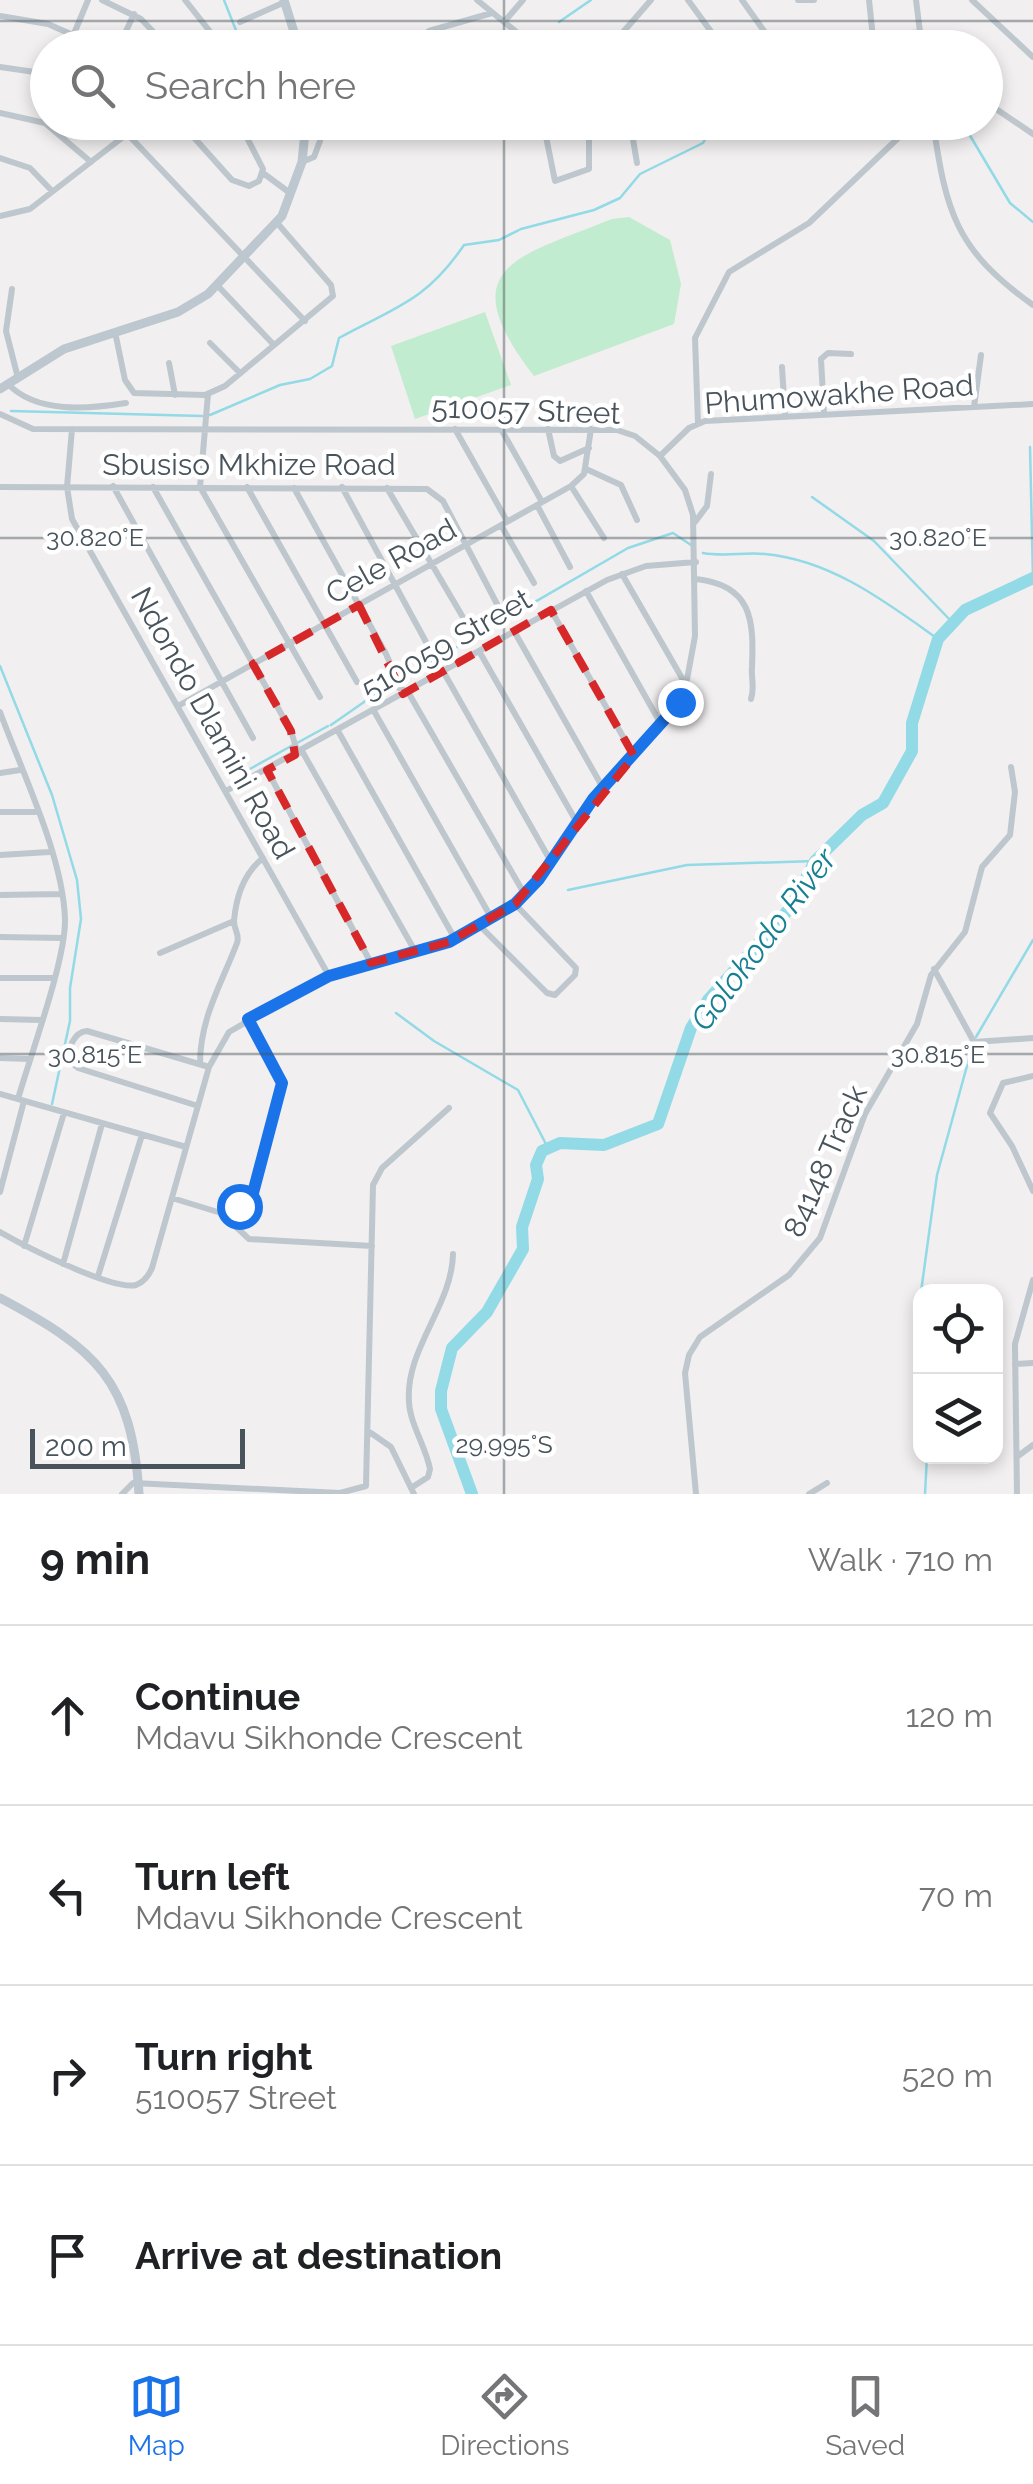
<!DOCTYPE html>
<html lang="en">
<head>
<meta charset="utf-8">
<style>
  :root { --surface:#fff; --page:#f2f2f2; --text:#202124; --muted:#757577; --line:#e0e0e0; --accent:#1a73e8 }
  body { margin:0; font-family:Raleway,sans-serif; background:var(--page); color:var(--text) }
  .controls { position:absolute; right:30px; bottom:30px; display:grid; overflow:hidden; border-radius:20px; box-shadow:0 5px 15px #0003 }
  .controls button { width:90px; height:90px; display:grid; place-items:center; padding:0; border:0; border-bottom:2px solid var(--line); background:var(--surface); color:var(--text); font:50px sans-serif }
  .scale { position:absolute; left:30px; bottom:25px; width:215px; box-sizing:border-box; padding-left:10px; border:5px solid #48535b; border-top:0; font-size:28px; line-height:35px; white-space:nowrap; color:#48535b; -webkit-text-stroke:8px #fff; paint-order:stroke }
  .stop { position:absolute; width:30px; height:30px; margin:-22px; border:8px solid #1a73e8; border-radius:50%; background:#fff }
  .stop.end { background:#1a73e8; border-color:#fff; box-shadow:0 2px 10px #0008 }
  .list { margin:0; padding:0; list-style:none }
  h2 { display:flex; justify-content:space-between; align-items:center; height:130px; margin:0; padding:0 40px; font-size:42px }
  h2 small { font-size:32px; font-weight:400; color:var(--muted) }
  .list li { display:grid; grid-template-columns:65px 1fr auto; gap:30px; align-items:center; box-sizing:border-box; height:180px; padding:0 40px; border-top:2px solid var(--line) }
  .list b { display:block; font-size:38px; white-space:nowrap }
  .list p { margin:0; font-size:32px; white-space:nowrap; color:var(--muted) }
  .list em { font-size:32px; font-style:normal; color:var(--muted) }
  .icon { flex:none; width:55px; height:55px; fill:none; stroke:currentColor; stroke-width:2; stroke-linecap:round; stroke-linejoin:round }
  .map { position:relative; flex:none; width:1033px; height:1494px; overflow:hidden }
  .search { position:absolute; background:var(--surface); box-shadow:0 5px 15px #0003; left:30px; right:30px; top:30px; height:110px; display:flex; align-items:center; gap:25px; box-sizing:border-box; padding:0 35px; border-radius:55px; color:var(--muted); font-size:38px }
  .sheet { height:850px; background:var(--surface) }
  nav { display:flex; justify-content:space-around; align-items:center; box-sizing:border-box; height:140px; border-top:2px solid var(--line); background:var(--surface); font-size:28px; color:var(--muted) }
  nav a { display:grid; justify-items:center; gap:5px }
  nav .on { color:var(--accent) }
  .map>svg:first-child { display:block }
</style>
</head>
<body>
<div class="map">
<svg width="1033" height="1494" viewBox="0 0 1033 1494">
  <rect width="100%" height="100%" fill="#f1efef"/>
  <path fill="#c1eccf" d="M629,217L670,240L681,284L674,324L534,376C449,266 518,257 612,219Z
    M485,312L511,385L415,419L391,346Z"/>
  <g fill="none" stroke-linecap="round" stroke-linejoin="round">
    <path stroke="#91dae6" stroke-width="2.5" d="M224,0L243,48
      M559,22L591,0
      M717,122C736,139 765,130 787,122
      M962,122L1010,203L1033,222
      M11,411L202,416
      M210,415L280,385L310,379L332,366L339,338C396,307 426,301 464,245L499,240L521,229L594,210L620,198L640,174L703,143L715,122
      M1030,447L1033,578
      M812,497L874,541L952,622
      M703,553C724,557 744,552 765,554C831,560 886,602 938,639
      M0,666L52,795L77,880L81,919L70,988V1021L52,1104
      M393,684L628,548L673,533L691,545
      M331,725L387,686
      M297,743L328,726
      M248,770L293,745
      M568,890L687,865L815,861
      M396,1013L434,1041L518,1090L548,1148
      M976,1037L1033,940
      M921,1292L937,1175L973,1044
      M920,1293C914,1333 911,1368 920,1407
      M925,1494L927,1456"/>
    <path stroke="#91dae6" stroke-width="12" d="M472,1494L441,1409V1391L452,1348L487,1312L523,1249L522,1227L538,1179L536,1165L542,1151L560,1143L604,1145L658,1124L691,1028L708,1000L790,908L815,861L862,815L883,803L912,751V723L938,639L965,610L1033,578"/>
    <path stroke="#bec7cd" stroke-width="6" d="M102,0L141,19L169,48
      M185,0L223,48
      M477,0L536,48
      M688,0L723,48
      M742,0L776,48
      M798,0H814
      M869,0L873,38
      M916,0L922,48
      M972,0L1033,57
      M0,16L48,24L73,35
      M240,22L285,2
      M504,22L523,0
      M68,48L88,0
      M118,48L134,14
      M399,48L429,31L492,13
      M617,48L624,31L651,0
      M796,48L920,32
      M0,67L48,74
      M986,102L1033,134
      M0,113L45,123L91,162
      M116,122L305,321
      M180,122L232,180L249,186L259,181L263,169L239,122
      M543,122L555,181L589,169V133L594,122
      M630,122L637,163
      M933,122C946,213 956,250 1033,305
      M0,158L30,168L52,191
      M302,162L314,157L327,122
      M263,173L290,193
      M0,216L30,209L127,134
      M217,285L274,345
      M12,289L6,331L18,378
      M115,332L125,380L134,393L205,395L225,386L333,296L331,285L278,224
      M210,343L240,373
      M169,363L175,395
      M782,367L785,416
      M8,384C37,414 88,409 126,403
      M208,394L200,487L320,697
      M974,407L981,355
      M0,414L33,429L617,430L635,436L660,456L685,490L693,515L695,636L686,685L673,712L593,799L539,879L515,904L449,942L314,983L229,1032L209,1067L152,1268C149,1275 144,1282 136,1285C112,1291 23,1245 0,1232
      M824,414L821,359L828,353L851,354
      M698,423L695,338L729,272L809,223L915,122
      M72,429L67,487L72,519L329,976
      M455,429L507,521
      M501,429L542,502
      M548,429L554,456L560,461L589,448
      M660,456L689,428L705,421L1033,404
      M586,469L621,485L637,520
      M113,486L253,738
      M571,486L604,538
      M0,487L427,489L443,501L497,604
      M153,487L291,731L298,754
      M247,487L357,682
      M342,487L426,642
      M294,488L386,654L394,672L388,683L408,692L525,895
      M387,488L464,619
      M537,505L570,567
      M695,522L707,506L711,474
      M501,525L534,583
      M622,574L686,685
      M696,579C752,585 754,620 752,667C751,679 755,687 751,699
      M586,591L662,726
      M551,610L634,756
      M514,631L603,788
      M479,651L576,821
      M443,671L550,860
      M178,706L571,486L584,474L591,429
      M374,711L492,919
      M0,712C22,772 63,856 65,919C66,960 30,1056 18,1099
      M338,731L455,939
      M302,751L415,951
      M267,770L371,963
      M0,773L20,770
      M226,791L607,580L646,566L696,562
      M0,812H35
      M0,855L49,852
      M0,895L60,894
      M480,926L547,993L555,995L575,975L576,968L515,904
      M0,937L63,938
      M160,953L234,921
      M934,969L974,1042L1033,1038
      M0,978H52
      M0,1019L41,1020
      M0,1058L29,1059
      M200,1064C200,1018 221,985 237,943C240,935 234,930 234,921C236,897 244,873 263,858
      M1033,1076L1003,1083L990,1113L1012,1146L1033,1191
      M0,1094L186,1147
      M198,1106L78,1068L69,1061C67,1049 74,1032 87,1031L209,1067
      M0,1192L24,1101
      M172,1198L221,1213L249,1239L372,1246
      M221,1213L245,1203L253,1193L282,1089L279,1073L249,1019
      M24,1246L64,1113
      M63,1264L102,1124
      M98,1276L142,1135
      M1015,1364L1033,1363
      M371,1433L391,1447L414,1494
      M1018,1456L1033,1445
      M411,1488L428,1477L430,1469C426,1447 410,1424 409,1402C405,1349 452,1306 453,1254
      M122,1494L133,1483L340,1493L366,1486L373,1185L382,1168L449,1108
      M696,1494L685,1373L689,1355L700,1337L789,1275L820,1238L865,1114L917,1024L931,975L965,932L982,867L1010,835L1015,792L1011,767
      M809,1494L827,1483
      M1017,1494L1015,1344L1033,1280"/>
    <path stroke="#bcc7cf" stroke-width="9" d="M284,0L299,48
      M0,389L64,349L178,312L208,294L282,216L302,162L306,122
      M0,1298C96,1349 132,1380 139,1494"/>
  </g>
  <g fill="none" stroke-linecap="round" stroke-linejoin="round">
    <path stroke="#1a73e8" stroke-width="12" d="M239,1206L253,1193L282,1083L248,1019L329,976L449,942L515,904L539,879L593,799L680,702"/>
  </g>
  <path fill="none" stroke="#d62828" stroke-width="8" stroke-dasharray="20 12" stroke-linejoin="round" d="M359,605L403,694L551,610L634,756L515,904L449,942L371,963L267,770L295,755L291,731L253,664Z"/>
  <path fill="none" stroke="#48535b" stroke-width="2.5" stroke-opacity="0.45" d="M504,0V48M0,21H1033M504,122V1494M0,538H1033M0,1054H1033"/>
  <g text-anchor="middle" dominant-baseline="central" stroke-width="9" stroke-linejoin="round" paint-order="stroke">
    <g font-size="30" fill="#48535b" stroke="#fff">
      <text transform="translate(839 394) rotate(-4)">Phumowakhe Road</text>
      <text transform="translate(526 410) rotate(2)">510057 Street</text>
      <text x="249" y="464">Sbusiso Mkhize Road</text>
      <text transform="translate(391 561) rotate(-29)">Cele Road</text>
      <text transform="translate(446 644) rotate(-30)">510059 Street</text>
      <text transform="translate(213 723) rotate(61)">Ndondo Dlamini Road</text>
      <text transform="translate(825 1161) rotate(-66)">84148 Track</text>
    </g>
    <g font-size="32" font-style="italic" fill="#168092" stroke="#fff">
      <text transform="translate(763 939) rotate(-53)">Golokodo River</text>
    </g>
  </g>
  <g font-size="25" text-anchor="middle" fill="#48535b" stroke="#fff" stroke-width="9" stroke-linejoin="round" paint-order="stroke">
    <text x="938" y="546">30.820°E</text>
    <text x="95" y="546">30.820°E</text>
    <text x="938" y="1063">30.815°E</text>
    <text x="95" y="1063">30.815°E</text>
    <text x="504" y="1453">29.995°S</text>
  </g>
</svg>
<div class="controls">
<button><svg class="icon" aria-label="locate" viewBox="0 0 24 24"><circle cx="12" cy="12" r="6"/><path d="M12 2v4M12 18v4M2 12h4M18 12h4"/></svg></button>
<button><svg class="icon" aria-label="layers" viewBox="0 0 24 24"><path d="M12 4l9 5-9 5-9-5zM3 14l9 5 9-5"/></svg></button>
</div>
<div class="scale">200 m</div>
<div class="stop" style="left:239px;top:1206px"></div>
<div class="stop end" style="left:680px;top:702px"></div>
<div class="search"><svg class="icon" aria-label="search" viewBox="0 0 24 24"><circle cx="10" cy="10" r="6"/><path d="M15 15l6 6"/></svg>Search here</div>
</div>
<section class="sheet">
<h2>9 min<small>Walk · 710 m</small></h2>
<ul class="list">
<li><svg class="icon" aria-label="ahead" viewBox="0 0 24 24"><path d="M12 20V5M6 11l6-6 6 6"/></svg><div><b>Continue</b><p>Mdavu Sikhonde Crescent</p></div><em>120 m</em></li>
<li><svg class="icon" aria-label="left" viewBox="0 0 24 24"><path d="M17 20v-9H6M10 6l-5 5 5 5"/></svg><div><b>Turn left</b><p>Mdavu Sikhonde Crescent</p></div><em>70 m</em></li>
<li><svg class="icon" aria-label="right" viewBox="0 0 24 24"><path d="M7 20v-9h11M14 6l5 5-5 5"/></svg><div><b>Turn right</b><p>510057 Street</p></div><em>520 m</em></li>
<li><svg class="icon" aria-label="arrive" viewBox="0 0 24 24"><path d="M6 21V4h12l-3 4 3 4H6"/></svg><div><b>Arrive at destination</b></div></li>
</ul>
</section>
<nav>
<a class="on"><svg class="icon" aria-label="map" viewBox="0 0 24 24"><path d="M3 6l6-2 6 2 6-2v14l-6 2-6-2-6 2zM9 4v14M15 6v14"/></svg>Map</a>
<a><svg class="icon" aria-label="directions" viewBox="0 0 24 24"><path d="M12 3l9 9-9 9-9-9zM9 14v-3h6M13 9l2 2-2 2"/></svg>Directions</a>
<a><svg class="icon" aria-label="saved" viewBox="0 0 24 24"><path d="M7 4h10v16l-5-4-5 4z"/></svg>Saved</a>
</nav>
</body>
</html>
